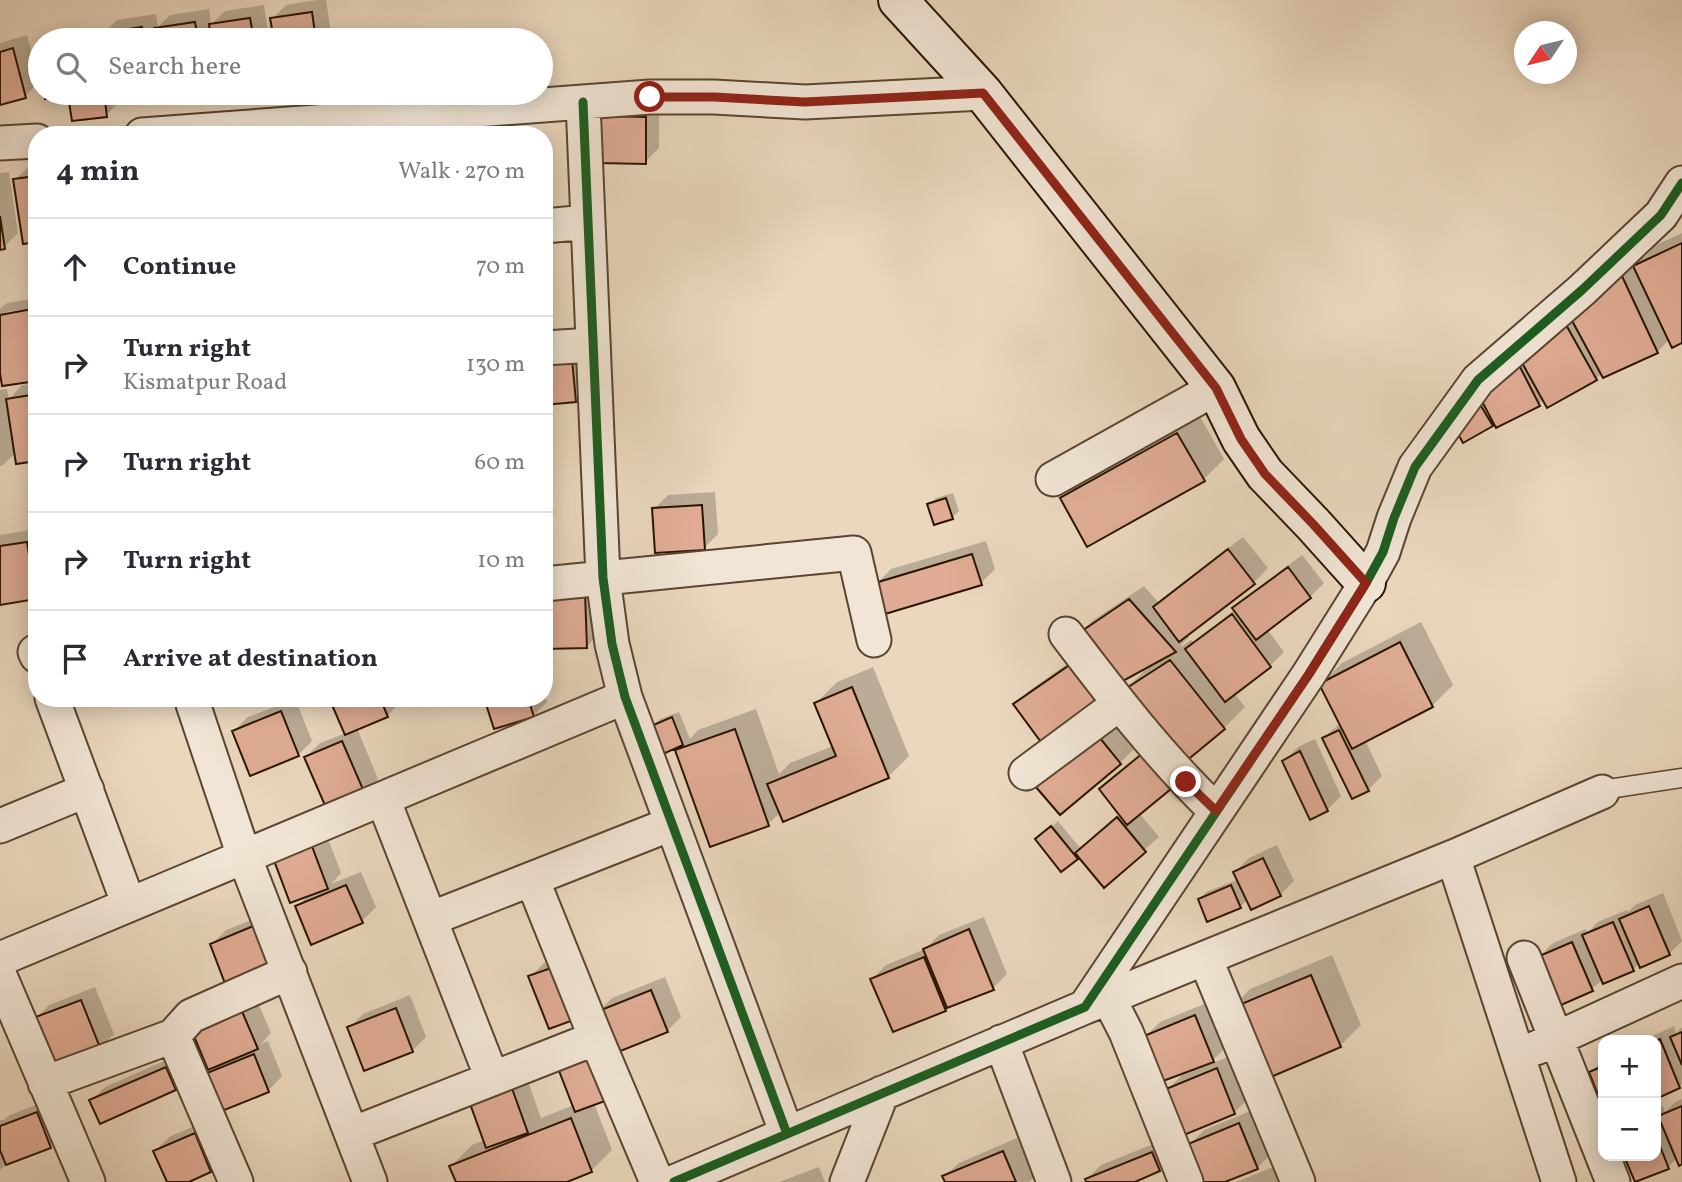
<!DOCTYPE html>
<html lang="en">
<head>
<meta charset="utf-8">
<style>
  :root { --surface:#fff; --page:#f7f7f7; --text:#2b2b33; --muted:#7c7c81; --line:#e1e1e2 }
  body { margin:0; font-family:Vollkorn,serif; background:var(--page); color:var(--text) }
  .controls { position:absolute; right:21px; bottom:21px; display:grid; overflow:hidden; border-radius:14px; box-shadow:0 4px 18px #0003 }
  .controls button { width:63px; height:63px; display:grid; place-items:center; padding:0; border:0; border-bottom:2px solid var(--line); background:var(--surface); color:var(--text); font:35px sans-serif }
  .compass { position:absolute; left:1514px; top:21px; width:63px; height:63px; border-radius:50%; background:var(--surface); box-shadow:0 4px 18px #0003; rotate:235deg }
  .stop { position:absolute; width:21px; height:21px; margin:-16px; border:5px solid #8f2418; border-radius:50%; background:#fff }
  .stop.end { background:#8f2418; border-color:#fff; box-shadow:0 2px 7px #0008 }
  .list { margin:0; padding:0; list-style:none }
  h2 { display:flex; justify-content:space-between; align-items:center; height:91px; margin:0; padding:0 28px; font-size:30px }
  h2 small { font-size:23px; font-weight:400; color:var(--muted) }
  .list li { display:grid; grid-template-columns:46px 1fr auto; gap:21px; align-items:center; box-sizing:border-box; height:98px; padding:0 28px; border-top:2px solid var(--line) }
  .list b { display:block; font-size:26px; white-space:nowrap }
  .list p { margin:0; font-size:23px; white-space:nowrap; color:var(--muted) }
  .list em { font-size:23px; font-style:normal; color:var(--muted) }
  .icon { flex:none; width:38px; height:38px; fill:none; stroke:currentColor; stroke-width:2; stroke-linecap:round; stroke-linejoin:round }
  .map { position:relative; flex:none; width:1682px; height:1182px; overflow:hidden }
  .search { position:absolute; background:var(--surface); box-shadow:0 4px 18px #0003; left:28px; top:28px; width:525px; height:77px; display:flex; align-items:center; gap:18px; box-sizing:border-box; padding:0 24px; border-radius:38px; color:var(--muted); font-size:26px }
  .panel { position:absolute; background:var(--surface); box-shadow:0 4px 18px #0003; left:28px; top:126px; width:525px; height:581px; border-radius:28px }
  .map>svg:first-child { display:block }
</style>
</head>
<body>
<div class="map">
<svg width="1682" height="1182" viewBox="0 0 1682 1182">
  <rect width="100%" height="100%" fill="#ead7be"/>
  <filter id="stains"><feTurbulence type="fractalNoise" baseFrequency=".00286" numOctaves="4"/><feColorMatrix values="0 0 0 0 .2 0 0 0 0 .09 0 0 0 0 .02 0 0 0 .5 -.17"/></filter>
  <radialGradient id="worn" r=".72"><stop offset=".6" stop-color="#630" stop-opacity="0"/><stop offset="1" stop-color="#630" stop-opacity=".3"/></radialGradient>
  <path fill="#0003" d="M317,0H326L332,40H275L272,19L286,5Z
    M264,5L269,40H104L103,34L117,20L156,14L158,27L170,15L209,9L211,24L225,11Z
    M27,35L39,82L25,96L0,103V43Z
    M47,93H127L119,94L120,101L106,115L70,94L47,97Z
    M616,103L659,104V148L645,162L602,161Z
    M37,165V240L15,180L29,166Z
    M9,172L18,233L4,247L0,248V173Z
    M1682,233V341L1670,339L1657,352L1602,373L1596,379L1544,399L1539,404L1495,421L1492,425L1460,417L1485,403L1478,388L1643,255L1644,258L1656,245Z
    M37,298V307L6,312V315L37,310V380L2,376L0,379V309L7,303Z
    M586,346L590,386L575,400L544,350Z
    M37,383V459L16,452L3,465L0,466V390L7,389L9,399L22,385Z
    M1198,413L1224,459L1203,480L1062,498L1083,477Z
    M715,492L718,534L704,548L654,509L668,495Z
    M953,493L959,511L952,518L929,505L936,498Z
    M37,529V596L0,603V535Z
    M1243,537L1268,568L1254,582L1186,634L1189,637L1181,645L1182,646L1191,640L1194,643L1235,610V609L1249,595L1302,555L1324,583L1310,597L1267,629L1284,652L1270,666L1234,693L1245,707L1224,728L1184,761L1139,813L1159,837L1104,885L1079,855L1076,858L1044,833L1058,821L1081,849L1121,814L1101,789L1115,775L1159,739L1122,693L1148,667L1016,704L1030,690L1088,649L1078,635L1092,621L1144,586L1159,603L1169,594Z
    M986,541L995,569L981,583H877L891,569Z
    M598,580L600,633L586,647L556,581Z
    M1421,622L1453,685L1432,706L1365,740L1382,776L1368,790L1324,738L1340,723L1321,684L1342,663Z
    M873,667L909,756L888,777L781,812L768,824L677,751L685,743L664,752L653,726L660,719L679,712L690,739L698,730L756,709L779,774L790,763L833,746L816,703L837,682Z
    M544,692L547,702L533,716L486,698H544Z
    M276,698H295L312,741L298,755L234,731L248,717L279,705Z
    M331,698H399L401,702L387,716L357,728L378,779L364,793L306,757L320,743L346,733Z
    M1106,715L1134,749L1120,763L1045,765Z
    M1315,739L1341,796L1327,810L1284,761L1298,747Z
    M324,828L341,873L331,884L361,872L376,907L362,921L297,906L310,894L274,855Z
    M1277,845L1294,881L1280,895L1248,899L1240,907L1200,899L1206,892L1239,879L1235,872L1249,858Z
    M1663,893L1682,941L1669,954L1639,963L1633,970L1603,979L1592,989L1559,1003L1539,957L1553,943L1586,929L1587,933L1598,922L1627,910L1628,912L1635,905Z
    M272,912L227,984L212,944L226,930Z
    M984,917L1007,974L993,988L949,1006L945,1009L872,979L886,965L925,949L939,935Z
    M565,955L584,1005L570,1019L530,977L544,963Z
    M1332,955L1361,1025L1340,1046L1229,1010L1250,989Z
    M665,977L681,1017L667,1031L617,1050L594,1103L612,1150L591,1171L562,1182H458L451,1166L472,1145L485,1140L470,1098L524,1070L541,1118L574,1105L598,1012L612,998Z
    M95,987L114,1034L100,1048L35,1019L49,1005Z
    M410,995L426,1037L412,1051L349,1028L363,1014Z
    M255,996L271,1033L261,1044L268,1041L282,1076L268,1091L223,1109L209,1074L219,1063L193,1030Z
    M1209,1002L1227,1046L1208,1065L1231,1056L1248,1099L1234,1113L1168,1089L1187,1070L1146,1036L1160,1022Z
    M1674,1026L1676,1033L1682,1027V1084L1679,1087L1656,1097V1040H1644Z
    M180,1054L189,1074L175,1088L91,1101L105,1087Z
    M1603,1060V1102L1591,1073Z
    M51,1099L64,1132L50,1146L9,1162L0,1170V1120H4L8,1116Z
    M1682,1099V1163L1677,1158L1668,1167L1636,1181L1626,1156H1656V1109L1663,1106L1665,1112L1674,1103Z
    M1253,1110L1271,1154L1257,1168L1220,1182H1205L1190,1144L1204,1130Z
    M209,1120L224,1157L210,1171L184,1182H169L155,1151L169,1137Z
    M1017,1138L1034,1178L1029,1182H947L944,1177L959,1163Z
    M1166,1139L1174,1156L1160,1170L1130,1182H1088L1087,1179L1101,1165Z
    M1276,1166L1282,1182H1236Z
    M819,1167L825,1182H779Z"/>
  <path fill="#e0ac95" stroke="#2a1401" stroke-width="2" d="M312,12L316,40H274L270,18Z
    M250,18L254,40H211L209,24Z
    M195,22L198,40H156L154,28Z
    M142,27L144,40H102L101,33Z
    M13,48L26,98L0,105V52Z
    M45,93H104L107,117L72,121L68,96L45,99Z
    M601,116L646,117V164L600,163Z
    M37,176V242L23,244L13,179Z
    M0,216L5,249L0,250Z
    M1682,243V343L1672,348L1633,266Z
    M1621,274L1658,353L1603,378L1570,317Z
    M32,309L37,340V381L2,386L0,373V315Z
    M1565,323L1597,380L1547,408L1515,350Z
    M572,359L576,402L544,405V362Z
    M1519,365L1540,406L1496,428L1475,388Z
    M37,394V461L16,464L6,399Z
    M1481,406L1493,426L1463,443L1452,423Z
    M1177,433L1205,481L1087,547L1060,498Z
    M946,498L953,519L934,525L927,504Z
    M702,505L705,550L655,553L652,508Z
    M27,542L36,599L0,605V546Z
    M1228,549L1255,584L1179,642L1153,607Z
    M972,554L982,585L885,614L875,583Z
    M1288,567L1311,598L1256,640L1232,608Z
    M585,593L587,648L544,649V594Z
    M1129,599L1176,652L1112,687L1076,635Z
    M1232,614L1271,667L1225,702L1185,649Z
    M1400,642L1433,707L1352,749L1319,684Z
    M1170,660L1225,729L1179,767L1119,693Z
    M1071,664L1098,701L1041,742L1013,704Z
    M852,687L889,778L783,822L767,784L836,756L814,703Z
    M274,698H295L277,706Z
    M329,698H380L388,717L345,735Z
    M484,698H528L534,717L494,729Z
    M281,711L299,756L250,776L232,731Z
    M672,717L683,745L663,754L651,726Z
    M1091,727L1121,764L1060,815L1029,779Z
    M735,729L769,826L710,847L675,750Z
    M1339,730L1369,791L1352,799L1322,738Z
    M342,741L365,794L327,810L304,757Z
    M1149,748L1177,784L1127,825L1099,789Z
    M1300,751L1328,811L1310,820L1282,761Z
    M1117,817L1146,852L1104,888L1075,853Z
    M1051,826L1078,859L1061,872L1035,839Z
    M310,841L328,889L290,903L272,855Z
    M1263,858L1281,896L1251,910L1233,872Z
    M346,885L363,923L311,945L295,906Z
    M1231,885L1241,908L1207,922L1198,899Z
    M1649,906L1670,955L1640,968L1619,919Z
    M1613,922L1634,971L1603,984L1582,935Z
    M258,924L275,967L226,986L210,944Z
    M969,929L994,990L947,1008L923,949Z
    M1572,942L1593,991L1559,1006L1537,957Z
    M924,957L946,1011L893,1032L870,979Z
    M551,968L571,1021L549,1029L528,976Z
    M1311,975L1341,1047L1257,1083L1227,1010Z
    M651,990L668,1032L613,1054L596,1012Z
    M81,1000L101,1050L53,1069L33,1018Z
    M396,1008L413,1052L364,1071L347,1027Z
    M241,1009L258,1049L208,1070L191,1029Z
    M1195,1015L1214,1062L1163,1081L1144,1036Z
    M1682,1032V1065L1670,1037Z
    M1660,1039L1680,1088L1656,1099V1041Z
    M596,1047L616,1097L575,1112L556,1063Z
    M254,1054L269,1092L222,1111L207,1073Z
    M1603,1066V1107L1589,1072Z
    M166,1067L176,1090L100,1124L89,1100Z
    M1217,1068L1235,1114L1184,1135L1166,1089Z
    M510,1083L528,1133L486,1148L468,1098Z
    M1682,1106V1164L1679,1166L1658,1116Z
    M37,1112L51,1148L6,1165L0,1150V1126Z
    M571,1118L592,1172L567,1182H456L449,1166Z
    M1239,1123L1258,1169L1225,1182H1203L1188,1144Z
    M195,1133L211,1172L189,1182H167L153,1151Z
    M1656,1136L1669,1169L1635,1182L1624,1156H1656Z
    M1003,1151L1016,1182H945L942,1176Z
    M1152,1152L1160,1171L1135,1182H1086L1085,1179Z"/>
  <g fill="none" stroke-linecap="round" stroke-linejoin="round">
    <g stroke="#5a4530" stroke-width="21">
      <path id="lane" d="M1602,792L1615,788L1682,778"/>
    </g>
    <g stroke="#5a4530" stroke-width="37">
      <path id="street" d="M583,102L603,578L612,644L625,697L787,1134
        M142,135L650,97H714L805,102L983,93
        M0,143L37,141
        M544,226L587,222
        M544,348L593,345
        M1053,479L1216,388
        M544,584L854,553L874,640
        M1066,634C1113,696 1160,757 1216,811
        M35,652L37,656
        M52,698L129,905
        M191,698L244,856L370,1182
        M1026,773L1119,704
        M383,799L492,1078
        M0,826L87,790
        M1453,857L1559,1182
        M532,879L596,1038L657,1182
        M430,919L671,824
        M1205,958L1298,1182
        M1524,958L1613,1182
        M0,959L625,697
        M0,976L88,1182
        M1108,997L1126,1032L1186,1182
        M1085,1007L1453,857L1602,792
        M173,1036L236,1182
        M1001,1042L1054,1182
        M1536,1048L1682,981
        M45,1083L173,1036L191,1016L290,972
        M352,1134L596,1038
        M674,1182L1085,1007L1309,674L1366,583L1383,552L1394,518L1415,467L1478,380L1582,290L1661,215L1682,183
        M847,1182L882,1093"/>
    </g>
    <g stroke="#2a1401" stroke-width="42">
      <path id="secondary" d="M898,0L983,93L1216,388L1241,439L1265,474L1313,524L1366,583"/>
    </g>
    <use href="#lane" stroke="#f1e5d5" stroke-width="18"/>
    <use href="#street" stroke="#f1e5d5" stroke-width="33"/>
    <use href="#secondary" stroke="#f1e5d5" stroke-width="38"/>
    <g stroke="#f1e5d5" stroke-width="13">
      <path id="cycleway" d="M583,102L603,578L612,644L625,697L787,1134
        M674,1182L1085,1007L1309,674L1366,583L1383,552L1394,518L1415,467L1478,380L1582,290L1661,215L1682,183"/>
    </g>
    <use href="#cycleway" stroke="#1b5e20" stroke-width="9"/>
  </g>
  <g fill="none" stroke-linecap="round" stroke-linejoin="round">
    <path stroke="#8f2418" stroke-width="9" d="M650,97H714L805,102L983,93L1216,388L1241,439L1265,474L1313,524L1366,583L1309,674L1216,811L1186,782"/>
  </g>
  <rect width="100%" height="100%" filter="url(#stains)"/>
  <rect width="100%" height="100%" fill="url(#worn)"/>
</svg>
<div class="controls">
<button>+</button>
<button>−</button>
</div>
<svg class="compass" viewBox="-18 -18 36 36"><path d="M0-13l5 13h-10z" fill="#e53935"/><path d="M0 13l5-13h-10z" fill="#7c7c81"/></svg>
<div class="stop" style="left:650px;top:97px"></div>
<div class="stop end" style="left:1186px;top:782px"></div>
<div class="search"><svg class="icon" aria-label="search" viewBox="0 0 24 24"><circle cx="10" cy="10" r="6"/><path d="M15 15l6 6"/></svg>Search here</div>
<section class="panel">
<h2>4 min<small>Walk · 270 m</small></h2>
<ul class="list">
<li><svg class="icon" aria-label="ahead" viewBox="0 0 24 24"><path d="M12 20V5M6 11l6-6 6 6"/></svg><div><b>Continue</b></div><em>70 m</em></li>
<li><svg class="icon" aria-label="right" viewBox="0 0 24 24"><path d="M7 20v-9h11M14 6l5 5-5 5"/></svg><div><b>Turn right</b><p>Kismatpur Road</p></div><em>130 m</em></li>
<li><svg class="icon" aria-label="right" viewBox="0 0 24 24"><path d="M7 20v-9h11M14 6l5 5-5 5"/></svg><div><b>Turn right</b></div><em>60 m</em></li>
<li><svg class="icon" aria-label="right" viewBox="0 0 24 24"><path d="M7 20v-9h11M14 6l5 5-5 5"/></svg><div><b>Turn right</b></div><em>10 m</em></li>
<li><svg class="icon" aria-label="arrive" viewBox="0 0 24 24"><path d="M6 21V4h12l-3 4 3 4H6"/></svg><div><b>Arrive at destination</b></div></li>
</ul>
</section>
</div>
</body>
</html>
